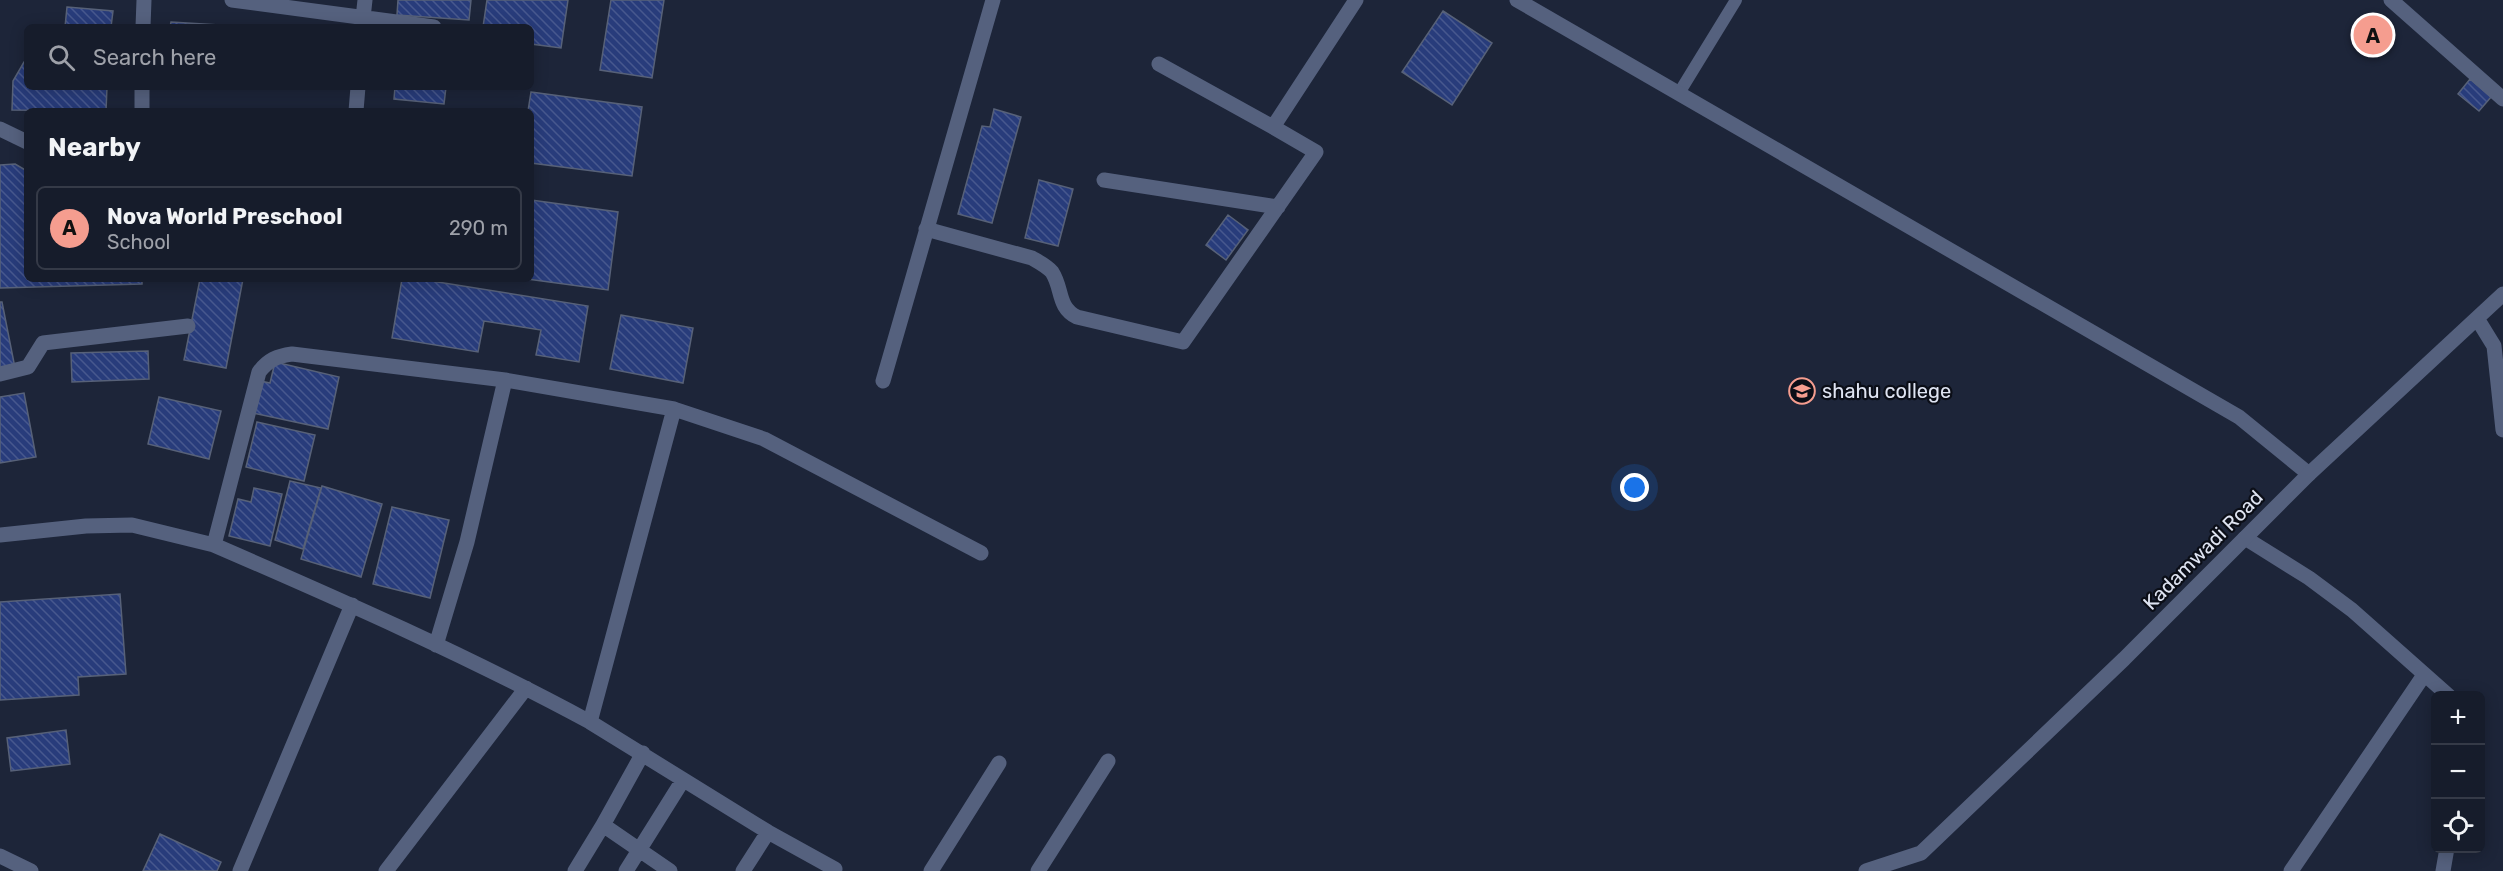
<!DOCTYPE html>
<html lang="en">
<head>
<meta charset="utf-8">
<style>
  :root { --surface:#161c2b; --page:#1f2533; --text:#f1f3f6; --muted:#9ea1a9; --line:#353a47; --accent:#f59d8f }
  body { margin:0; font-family:Rubik,sans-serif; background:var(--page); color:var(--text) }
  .controls { position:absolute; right:18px; bottom:18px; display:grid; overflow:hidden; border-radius:9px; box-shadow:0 3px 15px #0003 }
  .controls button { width:54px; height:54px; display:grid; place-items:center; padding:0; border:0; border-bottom:2px solid var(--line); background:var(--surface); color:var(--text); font:30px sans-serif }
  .you { position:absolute; left:1635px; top:488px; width:21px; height:21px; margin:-15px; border:4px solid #fff; border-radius:50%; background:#1a73e8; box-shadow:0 0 0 9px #1a73e833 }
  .badge { display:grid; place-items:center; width:39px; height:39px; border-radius:50%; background:var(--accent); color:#111; font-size:20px; font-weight:700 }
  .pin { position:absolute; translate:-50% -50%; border:3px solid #fff; box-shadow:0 2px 6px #0006 }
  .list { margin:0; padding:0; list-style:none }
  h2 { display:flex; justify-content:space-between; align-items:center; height:78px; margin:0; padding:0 24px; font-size:26px }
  h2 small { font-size:20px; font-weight:400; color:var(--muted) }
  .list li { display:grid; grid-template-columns:39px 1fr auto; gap:18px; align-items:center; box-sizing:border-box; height:84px; margin:0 12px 12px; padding:0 12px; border:2px solid var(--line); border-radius:9px }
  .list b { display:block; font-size:22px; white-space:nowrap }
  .list p { margin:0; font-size:20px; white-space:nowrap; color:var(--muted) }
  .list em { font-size:20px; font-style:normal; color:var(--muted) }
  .icon { flex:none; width:33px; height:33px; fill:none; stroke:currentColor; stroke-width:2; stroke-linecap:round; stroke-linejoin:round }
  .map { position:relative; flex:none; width:2503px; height:871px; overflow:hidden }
  .search { position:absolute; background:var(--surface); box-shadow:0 3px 15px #0003; left:24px; top:24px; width:510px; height:66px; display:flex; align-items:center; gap:15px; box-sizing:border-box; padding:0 21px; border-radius:9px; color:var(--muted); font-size:22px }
  .panel { position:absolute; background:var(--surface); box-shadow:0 3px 15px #0003; left:24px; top:108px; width:510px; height:174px; border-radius:9px }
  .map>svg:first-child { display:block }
</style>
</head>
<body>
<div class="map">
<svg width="2503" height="871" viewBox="0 0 2503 871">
  <defs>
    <pattern id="building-back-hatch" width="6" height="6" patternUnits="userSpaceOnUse" patternTransform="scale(1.5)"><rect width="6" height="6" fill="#283c7b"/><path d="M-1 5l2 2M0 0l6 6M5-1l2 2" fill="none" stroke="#47588e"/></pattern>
  </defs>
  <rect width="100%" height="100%" fill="#1d2539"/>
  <path fill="url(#building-back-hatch)" stroke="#576178" stroke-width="1.5" d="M398,0H471L469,20L397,15Z
    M487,0H568L561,48L531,44V27H483Z
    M611,0H664L652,78L600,70Z
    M67,7L113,11L111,27H65Z
    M1443,11L1492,43L1452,105L1402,72Z
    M171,22L219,25V27H170Z
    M24,62H27V87H107L106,111L12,110L13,81Z
    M2470,79L2491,97L2479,111L2458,94Z
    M395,87H446L444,104L394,99Z
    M531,92L642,107L632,176L531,163V111H528Z
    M994,109L1021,117L992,223L958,214L982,126L990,127Z
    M15,164L27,171V279H142V284L0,288V165Z
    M1039,180L1073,189L1058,246L1025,238Z
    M531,200L618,212L608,290L527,279H531Z
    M1228,215L1248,230L1226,260L1206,245Z
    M200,279H243L226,368L184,360Z
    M402,279H419L588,306L579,362L536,355L541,330L484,321L478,352L392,338Z
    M0,302H2L15,368L0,371Z
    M621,315L693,328L683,383L610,369Z
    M148,351L149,379L72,382L71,353Z
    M275,362L339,377L328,429L253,413L260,381L270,383Z
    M24,393L36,457L0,463V397Z
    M159,397L221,411L209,459L148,444Z
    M257,422L315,435L304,481L246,467Z
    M290,481L321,488L303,549L275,540Z
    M322,486L382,504L361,577L301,559Z
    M254,488L282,494L270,546L229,536L238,499L251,502Z
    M392,507L449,520L430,598L373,584Z
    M120,594L126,674L78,677L79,695L0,700V602Z
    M66,730L70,764L11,771L7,738Z
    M160,834L221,862L217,871H143Z"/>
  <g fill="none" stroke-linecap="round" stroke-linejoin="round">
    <path stroke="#55617e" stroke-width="12" d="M1679,93L1736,0"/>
    <path stroke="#55617e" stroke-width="15" d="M232,0L434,27
      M1517,0L2239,417L2309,474
      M2391,0L2503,99
      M143,27L144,0
      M362,27L365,0
      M1159,64L1273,127
      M142,111V87
      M356,111L358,87
      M0,129L27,142
      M1104,180L1278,207
      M926,229L1032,258C1039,262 1047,266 1052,272C1063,289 1057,307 1077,317L1183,342L1316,152L1273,127L1356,0
      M292,354L505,380L674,409L590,722C468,656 341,600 214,545L259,372C268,360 277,356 292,354Z
      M0,374L28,367L43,343L188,326
      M883,381L993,0
      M674,409L764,439L981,553
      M0,535L86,526L132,525L214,545
      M2245,538L2309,578L2352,610L2449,696
      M436,645L467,542L505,380
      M590,722L768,832L835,869L834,871
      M643,753L603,825L670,871
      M0,856L31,871
      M240,871L352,605
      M386,871L526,688
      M575,871L603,825
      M626,871L683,780
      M743,871L768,832
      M931,871L999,763
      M1038,871L1108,761
      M2291,871L2424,675
      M2443,871L2447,848"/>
    <path stroke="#55617e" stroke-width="15" d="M2478,320L2494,346L2503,430
      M1866,871L1921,853L2124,659L2309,474L2503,294"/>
  </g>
  <defs>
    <g id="university-ring" transform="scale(1.35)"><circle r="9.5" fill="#0b0e17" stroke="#f59d8f" stroke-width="1.5"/><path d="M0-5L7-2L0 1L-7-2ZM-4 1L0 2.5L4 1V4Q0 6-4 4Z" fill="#f59d8f"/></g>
  </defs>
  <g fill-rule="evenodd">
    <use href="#university-ring" x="1802" y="391"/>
  </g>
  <g text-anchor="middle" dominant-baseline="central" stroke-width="4.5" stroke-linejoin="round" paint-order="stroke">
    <g font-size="20" fill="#dfe4f2" stroke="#0b0e17" text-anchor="start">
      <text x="1822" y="391">shahu college</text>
    </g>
    <g font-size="20" fill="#dfe4f2" stroke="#0b0e17">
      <text transform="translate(2203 550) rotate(-45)">Kadamwadi Road</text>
    </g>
  </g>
</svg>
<div class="controls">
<button>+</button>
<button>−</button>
<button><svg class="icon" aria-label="locate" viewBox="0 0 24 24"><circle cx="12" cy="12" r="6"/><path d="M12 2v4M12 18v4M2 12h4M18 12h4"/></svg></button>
</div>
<div class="you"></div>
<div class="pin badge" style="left:2373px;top:35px">A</div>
<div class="search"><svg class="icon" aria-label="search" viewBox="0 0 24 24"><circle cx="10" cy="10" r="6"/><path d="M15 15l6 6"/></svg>Search here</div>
<section class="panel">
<h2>Nearby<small></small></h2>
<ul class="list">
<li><span class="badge">A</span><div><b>Nova World Preschool</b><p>School</p></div><em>290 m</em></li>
</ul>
</section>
</div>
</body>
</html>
